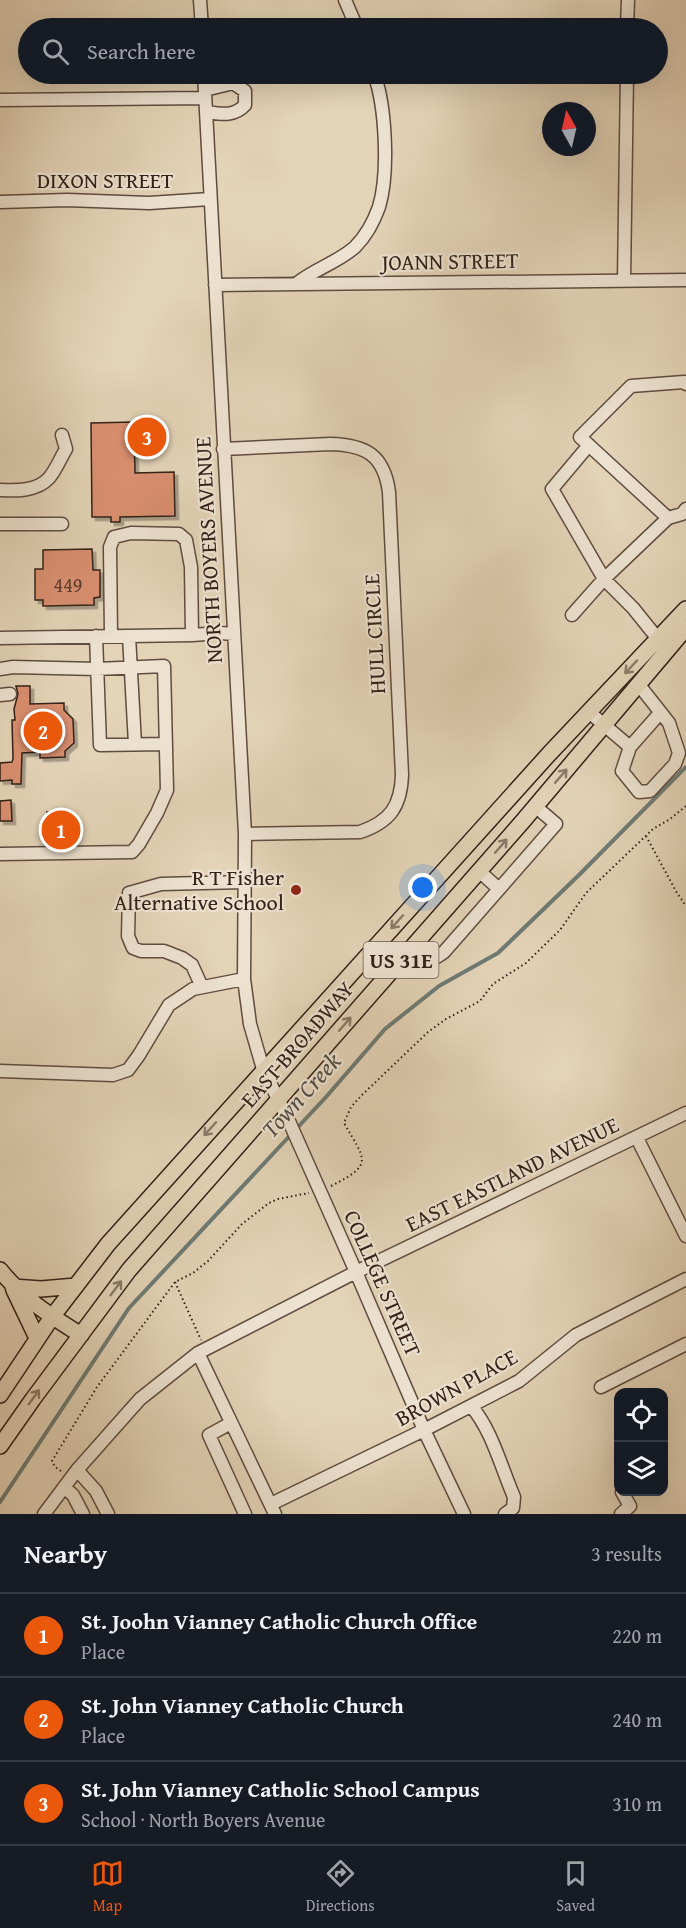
<!DOCTYPE html>
<html lang="en">
<head>
<meta charset="utf-8">
<style>
  :root { --surface:#171b24; --page:#242831; --text:#f1f3f6; --muted:#9ea1a6; --line:#363941; --accent:#ea580c }
  body { margin:0; font-family:"Gentium Book Plus",serif; background:var(--page); color:var(--text) }
  .controls { position:absolute; right:18px; bottom:18px; display:grid; overflow:hidden; border-radius:12px; box-shadow:0 6px 24px #0002 }
  .controls button { width:54px; height:54px; display:grid; place-items:center; padding:0; border:0; border-bottom:2px solid var(--line); background:var(--surface); color:var(--text); font:30px sans-serif }
  .compass { position:absolute; left:542px; top:102px; width:54px; height:54px; border-radius:50%; background:var(--surface); box-shadow:0 6px 24px #0002; rotate:352deg }
  .you { position:absolute; left:423px; top:888px; width:21px; height:21px; margin:-15px; border:4px solid #fff; border-radius:50%; background:#1a73e8; box-shadow:0 0 0 9px #1a73e833 }
  .badge { display:grid; place-items:center; width:39px; height:39px; border-radius:50%; background:var(--accent); color:#fff; font-size:20px; font-weight:700 }
  .pin { position:absolute; translate:-50% -50%; border:3px solid #fff; box-shadow:0 2px 6px #0006 }
  .list { margin:0; padding:0; list-style:none }
  h2 { display:flex; justify-content:space-between; align-items:center; height:78px; margin:0; padding:0 24px; font-size:26px }
  h2 small { font-size:20px; font-weight:400; color:var(--muted) }
  .list li { display:grid; grid-template-columns:39px 1fr auto; gap:18px; align-items:center; box-sizing:border-box; height:84px; padding:0 24px; border-top:2px solid var(--line) }
  .list b { display:block; font-size:22px; white-space:nowrap }
  .list p { margin:0; font-size:20px; white-space:nowrap; color:var(--muted) }
  .list em { font-size:20px; font-style:normal; color:var(--muted) }
  .icon { flex:none; width:33px; height:33px; fill:none; stroke:currentColor; stroke-width:2; stroke-linecap:round; stroke-linejoin:round }
  .map { position:relative; flex:none; width:686px; height:1514px; overflow:hidden }
  .search { position:absolute; background:var(--surface); box-shadow:0 6px 24px #0002; left:18px; right:18px; top:18px; height:66px; display:flex; align-items:center; gap:15px; box-sizing:border-box; padding:0 21px; border-radius:33px; color:var(--muted); font-size:22px }
  .sheet { height:330px; background:var(--surface) }
  nav { display:flex; justify-content:space-around; align-items:center; box-sizing:border-box; height:84px; border-top:2px solid var(--line); background:var(--surface); font-size:16px; color:var(--muted) }
  nav a { display:grid; justify-items:center; gap:3px }
  nav .on { color:var(--accent) }
  .map>svg:first-child { display:block }
</style>
</head>
<body>
<div class="map">
<svg width="686" height="1514" viewBox="0 0 686 1514">
  <defs>
    <filter id="shadow"><feDropShadow dx="3.5" dy="3.5" stdDeviation="0" flood-color="#0004"/></filter>
  </defs>
  <rect width="100%" height="100%" fill="#e3d3b7"/>
  <filter id="stains"><feTurbulence type="fractalNoise" baseFrequency=".00333" numOctaves="4"/><feColorMatrix values="0 0 0 0 .2 0 0 0 0 .09 0 0 0 0 .02 0 0 0 .5 -.17"/></filter>
  <radialGradient id="worn" r=".72"><stop offset=".6" stop-color="#630" stop-opacity="0"/><stop offset="1" stop-color="#630" stop-opacity=".3"/></radialGradient>
  <g fill="none" stroke-linecap="round" stroke-linejoin="round">
    <path stroke="#6e7b74" stroke-width="4" d="M0,1502L129,1308L326,1097L385,1029L439,986L498,953L579,875L686,767"/>
  </g>
  <path fill="#d98f6f" stroke="#332018" stroke-width="1.5" filter="url(#shadow)" d="M134,422L135,473L174,472L175,516L120,517V522H111V517H92L91,423Z
    M92,549L93,570H100V597L94,598V605L43,606V600H35V569H43V550Z
    M16,686H30V704L64,703V710L73,719L74,743L65,751V757L40,758V752L22,753L21,784H12V780L0,781V763L12,762L13,759L12,720H15L14,709L18,694Z
    M11,800L12,821H0V801Z
    M71,811V824H76V835H71V845H48L47,812Z"/>
  <g fill="none" stroke-linecap="round" stroke-linejoin="round">
    <g stroke="#5f4d40" stroke-width="15">
      <path id="minor" d="M200,0L202,28
        M345,0L357,28
        M627,28L628,0
        M204,74L245,834L244,979L250,1024L263,1069L288,1119L356,1272L424,1430L464,1514
        M205,90L233,83L245,91V105C234,117 221,114 206,112
        M0,100L205,98
        M0,202L67,200L149,203L210,199
        M624,280L627,74
        M296,284C314,269 337,263 355,247C365,237 374,221 379,207C389,174 386,106 374,74
        M215,285L686,280
        M589,445L552,489L604,579L668,518L682,514L686,509
        M223,449L330,444C366,445 384,455 389,492L402,775C401,806 390,822 360,832L245,834
        M0,490C17,491 37,491 49,478C56,470 61,457 66,449L62,435
        M668,518L580,437L631,386L684,382L686,384
        M0,524H62
        M572,615L604,579L633,608L658,639
        M96,636L100,745L166,744
        M111,636L110,547L114,537L131,533L179,534L186,540L191,567L192,635
        M129,636L135,744
        M0,638L192,635L220,633L234,634
        M0,669L13,667L97,669L164,666L167,790L157,813L139,844L132,852L0,854
        M0,695L10,694
        M589,712L630,747L622,771L639,792L650,791L675,764L679,753L669,723L639,685
        M630,747L660,713
        M479,871L499,889
        M408,951C424,964 427,964 444,952L556,824L535,806
        M202,987L192,965L182,958L164,951H141L133,948L128,936L129,893L161,884L244,882
        M0,1071L113,1075L128,1070L139,1055L169,1005L193,989L244,979
        M637,1138L686,1236
        M198,1353L275,1514
        M601,1387L686,1344
        M471,1406C492,1430 501,1467 514,1497L513,1508L505,1514
        M231,1423L209,1435L245,1514
        M77,1470L96,1491L108,1514
        M64,1487L73,1495L83,1514
        M271,1504L424,1430L519,1381L576,1335L686,1279
        M44,1514L77,1470L140,1399L198,1353L356,1272L686,1113
        M621,1514L630,1506L622,1492"/>
    </g>
    <g stroke="#332018" stroke-width="18">
      <path id="major" d="M0,1270C22,1298 51,1316 81,1335
        M13,1287L41,1289L76,1286
        M14,1290L37,1338
        M0,1395L52,1317L108,1244L549,754L686,609
        M0,1446L33,1399L129,1270L523,821L686,628"/>
    </g>
    <path stroke="#332018" stroke-width="2" stroke-dasharray="1.5 3" stroke-linecap="butt" d="M646,836L677,893L686,906
      M331,1186C375,1164 365,1160 344,1123L351,1107L362,1095L428,1032L446,1019L480,1001L493,984L526,963L560,930L586,893L653,829L670,819L686,806
      M175,1282L201,1340
      M61,1471L55,1467L52,1461L97,1387L175,1282L193,1273L208,1261L242,1224L269,1203L278,1199L309,1193"/>
    <use href="#minor" stroke="#ede2d0" stroke-width="12"/>
    <use href="#major" stroke="#e3d3b7" stroke-width="15"/>
  </g>
  <defs><path id="oneway-shaft" d="M-6 0H5M1.5-3L5.5 0L1.5 3" fill="none" stroke-width="1.6" stroke-linecap="round" stroke-linejoin="round" transform="scale(1.5)"/></defs>
  <g stroke="#8b7a68">
    <use href="#oneway-shaft" transform="translate(631 667) rotate(133)"/>
    <use href="#oneway-shaft" transform="translate(561 776) rotate(-49)"/>
    <use href="#oneway-shaft" transform="translate(501 846) rotate(-49)"/>
    <use href="#oneway-shaft" transform="translate(397 922) rotate(132)"/>
    <use href="#oneway-shaft" transform="translate(345 1024) rotate(-49)"/>
    <use href="#oneway-shaft" transform="translate(210 1129) rotate(132)"/>
    <use href="#oneway-shaft" transform="translate(116 1288) rotate(-53)"/>
    <use href="#oneway-shaft" transform="translate(34 1397) rotate(-54)"/>
  </g>
  <circle fill="#8f2418" stroke="#ede2d0" stroke-width="2" cx="296" cy="890" r="6"/>
  <g text-anchor="middle" dominant-baseline="central" stroke-width="4.5" stroke-linejoin="round" paint-order="stroke">
    <g font-size="20" fill="#5c3c2e">
      <text x="68" y="584">449</text>
    </g>
    <rect fill="#ede2d0" stroke="#6b5a4f" stroke-width="1.5" x="363.5" y="942" width="75" height="36" rx="4.5"/>
    <g font-size="21" font-weight="bold" fill="#332018">
      <text x="401" y="960">US 31E</text>
    </g>
    <g font-size="22" fill="#332018" stroke="#ede2d0">
      <text x="105" y="180">DIXON STREET</text>
      <text transform="translate(450 261) rotate(-1)">JOANN STREET</text>
      <text transform="translate(208 550) rotate(-93)">NORTH BOYERS AVENUE</text>
      <text transform="translate(374 634) rotate(-93)">HULL CIRCLE</text>
      <text transform="translate(297 1044) rotate(-49)">EAST BROADWAY</text>
      <text transform="translate(512 1174) rotate(-26)">EAST EASTLAND AVENUE</text>
      <text transform="translate(383 1283) rotate(66)">COLLEGE STREET</text>
      <text transform="translate(456 1387) rotate(-29)">BROWN PLACE</text>
    </g>
    <g font-size="22" fill="#332018" stroke="#ede2d0" text-anchor="end">
      <text x="284" y="877">R T Fisher<tspan x="284" dy="25">Alternative School</tspan></text>
    </g>
    <g font-size="24" font-style="italic" fill="#504d46" stroke="#ede2d0">
      <text transform="translate(301 1095) rotate(-48)">Town Creek</text>
    </g>
  </g>
  <rect width="100%" height="100%" filter="url(#stains)"/>
  <rect width="100%" height="100%" fill="url(#worn)"/>
</svg>
<div class="controls">
<button><svg class="icon" aria-label="locate" viewBox="0 0 24 24"><circle cx="12" cy="12" r="6"/><path d="M12 2v4M12 18v4M2 12h4M18 12h4"/></svg></button>
<button><svg class="icon" aria-label="layers" viewBox="0 0 24 24"><path d="M12 4l9 5-9 5-9-5zM3 14l9 5 9-5"/></svg></button>
</div>
<svg class="compass" viewBox="-18 -18 36 36"><path d="M0-13l5 13h-10z" fill="#e53935"/><path d="M0 13l5-13h-10z" fill="#9ea1a6"/></svg>
<div class="you"></div>
<div class="pin badge" style="left:61px;top:830px">1</div>
<div class="pin badge" style="left:43px;top:731px">2</div>
<div class="pin badge" style="left:147px;top:437px">3</div>
<div class="search"><svg class="icon" aria-label="search" viewBox="0 0 24 24"><circle cx="10" cy="10" r="6"/><path d="M15 15l6 6"/></svg>Search here</div>
</div>
<section class="sheet">
<h2>Nearby<small>3 results</small></h2>
<ul class="list">
<li><span class="badge">1</span><div><b>St. Joohn Vianney Catholic Church Office</b><p>Place</p></div><em>220 m</em></li>
<li><span class="badge">2</span><div><b>St. John Vianney Catholic Church</b><p>Place</p></div><em>240 m</em></li>
<li><span class="badge">3</span><div><b>St. John Vianney Catholic School Campus</b><p>School · North Boyers Avenue</p></div><em>310 m</em></li>
</ul>
</section>
<nav>
<a class="on"><svg class="icon" aria-label="map" viewBox="0 0 24 24"><path d="M3 6l6-2 6 2 6-2v14l-6 2-6-2-6 2zM9 4v14M15 6v14"/></svg>Map</a>
<a><svg class="icon" aria-label="directions" viewBox="0 0 24 24"><path d="M12 3l9 9-9 9-9-9zM9 14v-3h6M13 9l2 2-2 2"/></svg>Directions</a>
<a><svg class="icon" aria-label="saved" viewBox="0 0 24 24"><path d="M7 4h10v16l-5-4-5 4z"/></svg>Saved</a>
</nav>
</body>
</html>
